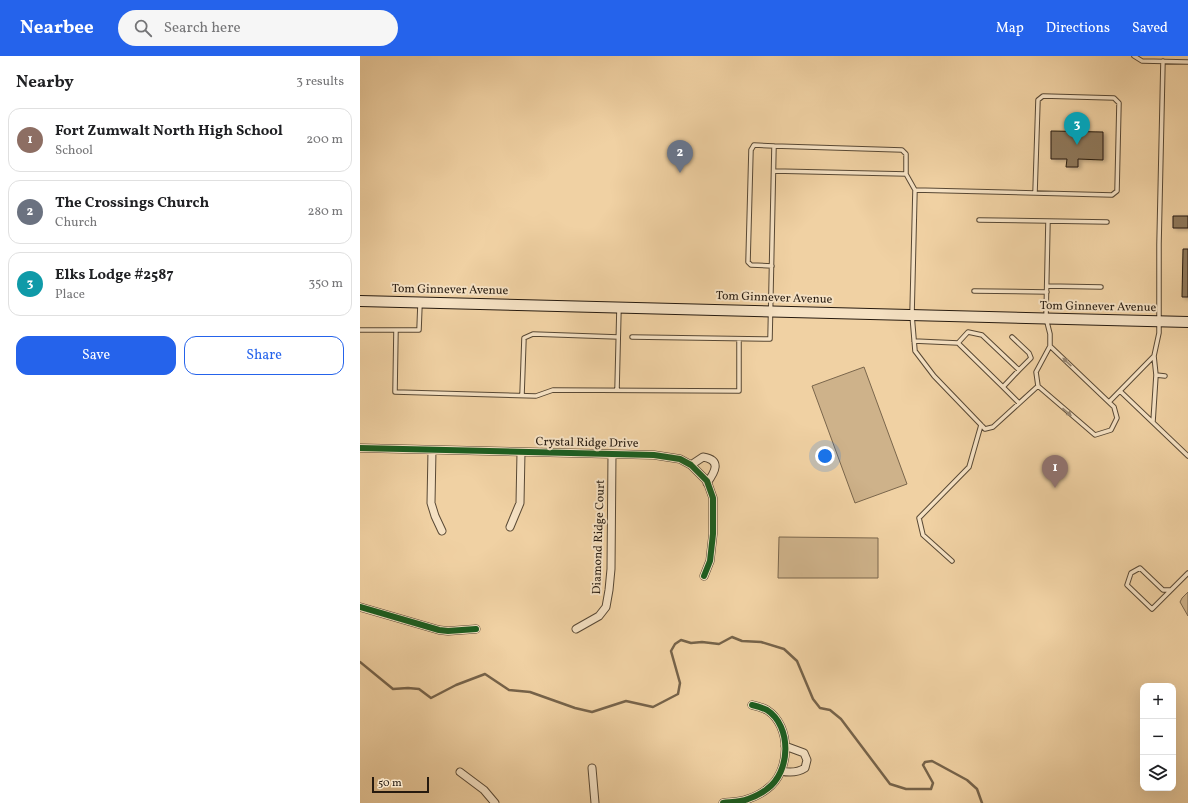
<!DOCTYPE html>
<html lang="en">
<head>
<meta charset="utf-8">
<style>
  :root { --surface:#fff; --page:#f6f6f6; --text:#202124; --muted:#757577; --line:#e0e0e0; --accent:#2563eb }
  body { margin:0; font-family:Vollkorn,serif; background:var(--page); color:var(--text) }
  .controls { position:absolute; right:12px; bottom:12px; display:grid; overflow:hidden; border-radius:8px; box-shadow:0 4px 16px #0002 }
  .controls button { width:36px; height:36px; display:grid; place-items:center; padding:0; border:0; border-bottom:1px solid var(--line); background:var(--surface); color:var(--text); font:20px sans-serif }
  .scale { position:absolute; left:12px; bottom:10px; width:57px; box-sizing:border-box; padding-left:4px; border:2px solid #261a0f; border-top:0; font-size:11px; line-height:14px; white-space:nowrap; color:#261a0f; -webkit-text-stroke:3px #f5e1c3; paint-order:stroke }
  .you { position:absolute; left:465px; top:400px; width:14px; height:14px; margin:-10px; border:3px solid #fff; border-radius:50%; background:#1a73e8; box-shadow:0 0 0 6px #1a73e833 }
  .badge { display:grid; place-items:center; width:26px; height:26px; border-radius:50%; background:var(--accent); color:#fff; font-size:13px; font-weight:700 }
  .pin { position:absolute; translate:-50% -33px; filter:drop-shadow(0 1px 2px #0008) }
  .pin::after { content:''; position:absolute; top:21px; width:14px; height:12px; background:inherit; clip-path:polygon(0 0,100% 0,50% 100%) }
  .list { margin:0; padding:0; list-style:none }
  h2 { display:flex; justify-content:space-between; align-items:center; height:52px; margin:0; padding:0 16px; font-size:17px }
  h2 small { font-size:13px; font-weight:400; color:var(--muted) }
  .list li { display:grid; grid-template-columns:26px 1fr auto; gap:12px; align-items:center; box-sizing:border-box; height:64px; margin:0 8px 8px; padding:0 8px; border:1px solid var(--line); border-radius:12px }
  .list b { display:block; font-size:15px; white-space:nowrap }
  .list p { margin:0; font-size:13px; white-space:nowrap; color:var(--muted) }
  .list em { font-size:13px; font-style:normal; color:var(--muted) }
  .actions { display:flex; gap:8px; padding:12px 16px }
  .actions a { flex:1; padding:9px 0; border:1px solid var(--accent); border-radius:12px; text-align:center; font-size:14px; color:var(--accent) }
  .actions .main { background:var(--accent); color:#fff }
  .icon { flex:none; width:22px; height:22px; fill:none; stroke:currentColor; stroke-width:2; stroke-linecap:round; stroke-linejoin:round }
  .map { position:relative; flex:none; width:828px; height:747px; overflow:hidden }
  header { display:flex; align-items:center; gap:24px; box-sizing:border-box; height:56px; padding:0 20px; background:var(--accent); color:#fff }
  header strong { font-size:19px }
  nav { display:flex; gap:22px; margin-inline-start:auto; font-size:14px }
  .search { width:280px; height:36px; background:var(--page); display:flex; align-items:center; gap:10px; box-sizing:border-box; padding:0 14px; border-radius:22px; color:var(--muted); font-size:15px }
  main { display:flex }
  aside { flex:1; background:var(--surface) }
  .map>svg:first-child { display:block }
</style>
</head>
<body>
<header>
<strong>Nearbee</strong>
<div class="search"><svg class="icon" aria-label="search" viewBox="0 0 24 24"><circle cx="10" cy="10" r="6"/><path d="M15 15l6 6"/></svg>Search here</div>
<nav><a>Map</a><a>Directions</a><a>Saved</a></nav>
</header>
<main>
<aside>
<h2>Nearby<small>3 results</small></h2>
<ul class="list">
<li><span class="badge" style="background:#8d6e63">1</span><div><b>Fort Zumwalt North High School</b><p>School</p></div><em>200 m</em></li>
<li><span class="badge" style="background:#6b7280">2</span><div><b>The Crossings Church</b><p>Church</p></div><em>280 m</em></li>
<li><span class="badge" style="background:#0f9aa8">3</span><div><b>Elks Lodge #2587</b><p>Place</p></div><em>350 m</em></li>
</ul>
<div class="actions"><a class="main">Save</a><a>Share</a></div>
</aside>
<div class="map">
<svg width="828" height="747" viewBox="0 0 828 747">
  <defs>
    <filter id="shadow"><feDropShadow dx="3" dy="1.5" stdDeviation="2" flood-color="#0004"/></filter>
  </defs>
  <rect width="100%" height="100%" fill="#f0d1a3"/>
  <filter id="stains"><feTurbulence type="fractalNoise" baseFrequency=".005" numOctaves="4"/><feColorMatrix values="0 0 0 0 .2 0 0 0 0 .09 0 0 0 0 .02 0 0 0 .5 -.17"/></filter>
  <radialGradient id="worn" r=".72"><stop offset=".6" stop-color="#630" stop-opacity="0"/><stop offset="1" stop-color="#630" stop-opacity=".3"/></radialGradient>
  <path fill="#ceb28a" stroke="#7a664c" d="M504,311L547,428L495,447L452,330Z
    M419,481L518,482V522H418Z
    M828,536V560L820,546L822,542Z"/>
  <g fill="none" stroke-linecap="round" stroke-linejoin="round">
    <path stroke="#76634a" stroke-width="2.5" d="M0,606L33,633L48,632L59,633L71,642L96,629L125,618L149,634L170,636L215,652L232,656L266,645L293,651L318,638L320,627L311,595L315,588L321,584L331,587L342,586L359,588L372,581L382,585L401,586L424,593L437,605L453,643L460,652L470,654L481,663L530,728L546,733H571L573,727L563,709L565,706L572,705L607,724L617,733L622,747"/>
  </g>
  <path fill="#8f795c" stroke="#261a0f" filter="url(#shadow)" d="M691,75L743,76V104L718,103V111H706L707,103H691Z
    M813,160H828V172H813Z
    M823,193H828V241H822Z"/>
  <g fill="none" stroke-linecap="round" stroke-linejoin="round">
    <g stroke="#584834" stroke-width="5.5">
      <path id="lane" d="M774,0L782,5L828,6
        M414,115L546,118
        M555,134L552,259L555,295L574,320L625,373L633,371L678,330
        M619,164L688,165L686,262L690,278V290L676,316L678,330L735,379L751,374L757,362L754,351L690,290
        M688,165L747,166
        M412,210L391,209L388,206L391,94L394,89L414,90
        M687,230L741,231
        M614,235L687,236
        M0,274H59L60,248
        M36,274L35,336L176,340L193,334L379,335V283
        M272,281L410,283L414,90L542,94L546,98V118L555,134L752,139L757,135L759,47L754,42L683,40L678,44L675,137
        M554,285L598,287L608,276L622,279L659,314L671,302L669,297L652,281
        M598,287L643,331
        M794,300L799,277V188L803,5
        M796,319L805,320
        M257,334L259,252
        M760,335L828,400
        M162,339L164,282L173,278L258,281
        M749,346L794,300L796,319L793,366
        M659,347L643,331L659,314
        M592,505L563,479L559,462L609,411L621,369
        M811,534H803L780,512L771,517L767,529L792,553L828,517"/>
    </g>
    <g stroke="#584834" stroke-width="9">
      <path id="street" d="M0,392L294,399L320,403L331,409L347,425L353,442V478L350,505L344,520
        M72,394L71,447L75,460L82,475
        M331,409L343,401C362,404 355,416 347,427
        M150,471L160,447L161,396
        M0,551L79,574L88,575L116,573
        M216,573L239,560L246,551L249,534L251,513L252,398
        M232,712L235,747
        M421,715C430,717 437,717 445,712L447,704L444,697L425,690
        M100,716L124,734L135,747
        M363,747C371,746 381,746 388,743C394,741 402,737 407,733C431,716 432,670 407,654C403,652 397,650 392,649"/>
    </g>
    <g stroke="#261a0f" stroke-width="12">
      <path id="secondary" d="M0,245L828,266"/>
    </g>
    <use href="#lane" stroke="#f5e1c3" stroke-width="3.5"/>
    <use href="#street" stroke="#f5e1c3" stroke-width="7"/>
    <use href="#secondary" stroke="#f5e1c3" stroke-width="10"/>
    <g stroke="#f5e1c3" stroke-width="8">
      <path id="cycleway" d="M0,392L294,399L320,403L331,409L347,425L353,442V478L350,505L344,520
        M0,551L79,574L88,575L116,573
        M363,747C371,746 381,746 388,743C394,741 402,737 407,733C431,716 432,670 407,654C403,652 397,650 392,649"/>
    </g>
    <use href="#cycleway" stroke="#1b5e20" stroke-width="6"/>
  </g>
  <defs><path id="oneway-solid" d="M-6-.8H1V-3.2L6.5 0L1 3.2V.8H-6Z"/></defs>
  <g fill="#988772">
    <use href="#oneway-solid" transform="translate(707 306) rotate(-137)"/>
    <use href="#oneway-solid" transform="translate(707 356) rotate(41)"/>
  </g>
  <g text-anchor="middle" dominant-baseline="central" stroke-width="4" stroke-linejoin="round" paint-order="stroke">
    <g font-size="12" fill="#261a0f" stroke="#f5e1c3">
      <text transform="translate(90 234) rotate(1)">Tom Ginnever Avenue</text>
      <text transform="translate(414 242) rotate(2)">Tom Ginnever Avenue</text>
      <text transform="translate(738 251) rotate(1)">Tom Ginnever Avenue</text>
      <text transform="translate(227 387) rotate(1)">Crystal Ridge Drive</text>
      <text transform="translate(239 481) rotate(-88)">Diamond Ridge Court</text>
    </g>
  </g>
  <rect width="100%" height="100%" filter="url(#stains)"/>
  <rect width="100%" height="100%" fill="url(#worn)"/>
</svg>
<div class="controls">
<button>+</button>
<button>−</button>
<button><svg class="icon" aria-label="layers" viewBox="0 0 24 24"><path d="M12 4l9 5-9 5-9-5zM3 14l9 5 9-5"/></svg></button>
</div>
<div class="scale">50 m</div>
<div class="you"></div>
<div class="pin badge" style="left:695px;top:432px;background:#8d6e63">1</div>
<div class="pin badge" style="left:320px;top:117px;background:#6b7280">2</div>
<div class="pin badge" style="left:717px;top:89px;background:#0f9aa8">3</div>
</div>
</main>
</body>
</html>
